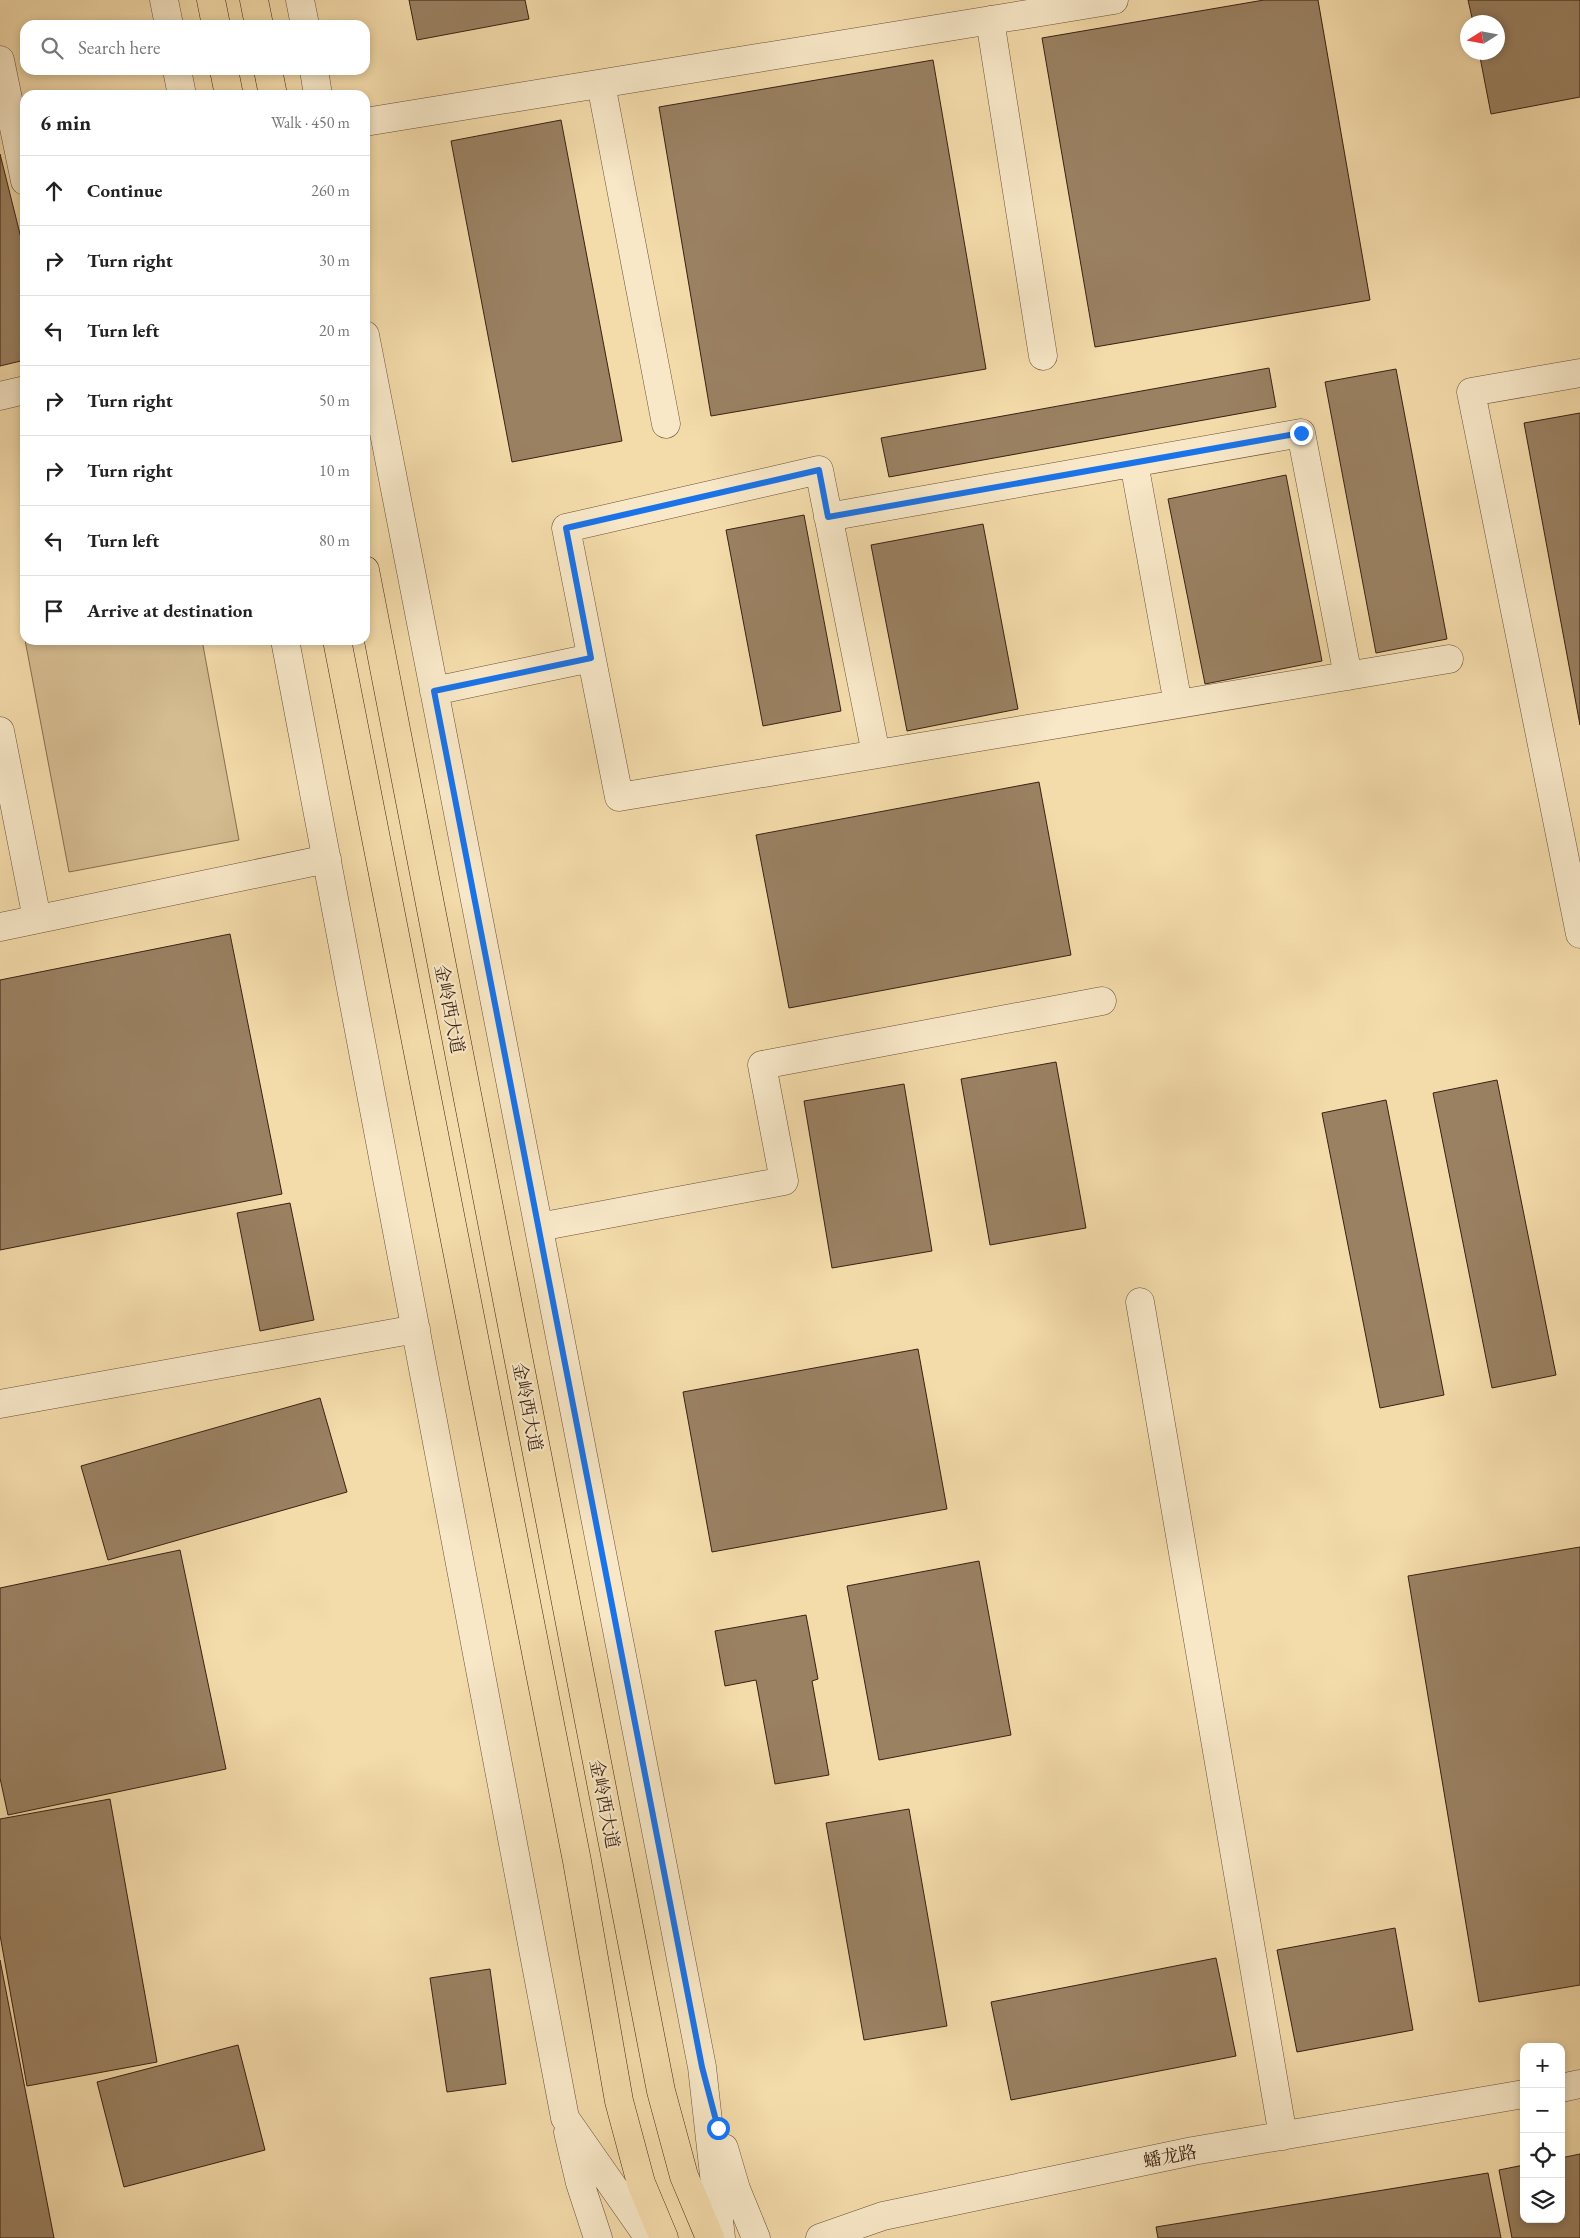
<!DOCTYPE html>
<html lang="en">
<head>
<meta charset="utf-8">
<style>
  :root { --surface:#fff; --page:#f6f6f6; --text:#222; --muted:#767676; --line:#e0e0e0 }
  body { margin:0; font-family:"EB Garamond","Noto Serif SC",serif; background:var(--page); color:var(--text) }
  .controls { position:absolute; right:15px; bottom:15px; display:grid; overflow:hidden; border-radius:10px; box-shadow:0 2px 8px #0003 }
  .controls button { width:45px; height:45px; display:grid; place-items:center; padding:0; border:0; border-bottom:1px solid var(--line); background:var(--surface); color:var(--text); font:25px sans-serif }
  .compass { position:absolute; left:1460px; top:15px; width:45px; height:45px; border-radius:50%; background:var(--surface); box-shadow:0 2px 8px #0003; rotate:259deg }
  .stop { position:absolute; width:15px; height:15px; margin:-11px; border:4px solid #1a73e8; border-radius:50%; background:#fff }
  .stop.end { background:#1a73e8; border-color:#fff; box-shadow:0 1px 5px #0008 }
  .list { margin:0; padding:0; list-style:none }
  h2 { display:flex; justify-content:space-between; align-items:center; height:65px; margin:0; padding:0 20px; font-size:21px }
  h2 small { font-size:16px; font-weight:400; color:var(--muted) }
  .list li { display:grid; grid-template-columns:32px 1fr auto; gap:15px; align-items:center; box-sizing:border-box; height:70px; padding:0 20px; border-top:1px solid var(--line) }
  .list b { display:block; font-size:19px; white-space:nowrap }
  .list em { font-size:16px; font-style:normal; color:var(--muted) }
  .icon { flex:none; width:28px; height:28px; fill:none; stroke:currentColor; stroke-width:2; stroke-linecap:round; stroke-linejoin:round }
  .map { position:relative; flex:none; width:1580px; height:2238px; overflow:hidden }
  .search { position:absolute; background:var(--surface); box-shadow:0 2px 8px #0003; left:20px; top:20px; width:350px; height:55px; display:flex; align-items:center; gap:12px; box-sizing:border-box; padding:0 18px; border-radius:15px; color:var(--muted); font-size:19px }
  .panel { position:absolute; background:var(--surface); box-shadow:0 2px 8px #0003; left:20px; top:90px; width:350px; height:555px; border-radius:15px }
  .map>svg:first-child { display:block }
</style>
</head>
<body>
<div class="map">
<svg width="1580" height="2238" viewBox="0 0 1580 2238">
  <rect width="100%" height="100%" fill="#f4dbaa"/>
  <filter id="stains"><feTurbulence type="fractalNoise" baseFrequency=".004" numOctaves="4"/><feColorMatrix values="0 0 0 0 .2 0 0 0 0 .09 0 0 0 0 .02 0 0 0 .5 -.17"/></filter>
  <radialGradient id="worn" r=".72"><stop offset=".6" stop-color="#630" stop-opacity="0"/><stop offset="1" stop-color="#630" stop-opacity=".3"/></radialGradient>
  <path fill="#d4bb90" stroke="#866e52" d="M25,640H202L239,840L69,872Z"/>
  <path fill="#9a8162" stroke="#392013" d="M409,0H525L529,19L417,40Z
    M1264,0H1318L1370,300L1095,347L1042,38Z
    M1468,0H1580V97L1491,114L1479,52H1498V22H1473Z
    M933,60L986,369L711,416L659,107Z
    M561,120L622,441L512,462L451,141Z
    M0,154L25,254V360L0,366Z
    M1269,368L1276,407L889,477L881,438Z
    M1396,369L1447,639L1376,653L1325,382Z
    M1580,413V725L1524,423Z
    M1286,475L1322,661L1205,684L1168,499Z
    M804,515L841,711L763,726L726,530Z
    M983,524L1018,709L907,731L871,545Z
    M1039,782L1071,955L789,1008L756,835Z
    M230,934L282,1194L0,1250V980Z
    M1056,1062L1086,1228L990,1245L961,1079Z
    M1497,1080L1556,1375L1492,1388L1433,1093Z
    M904,1084L932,1251L832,1268L804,1101Z
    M1386,1100L1444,1395L1380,1408L1322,1113Z
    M290,1203L314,1320L260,1331L237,1213Z
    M918,1349L947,1509L712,1552L683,1392Z
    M320,1398L347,1492L108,1560L81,1466Z
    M1580,1547V1985L1479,2002L1408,1576Z
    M180,1550L226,1769L8,1815L0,1778V1588Z
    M979,1561L1011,1735L879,1760L847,1586Z
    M806,1615L818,1679L812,1681L829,1775L775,1784L756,1680L725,1686L715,1631Z
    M110,1799L157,2062L27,2086L0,1935V1819Z
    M909,1809L947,2026L864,2040L826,1823Z
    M1395,1928L1413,2030L1297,2052L1277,1950Z
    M1216,1958L1236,2056L1011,2100L991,2002Z
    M0,1960L54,2238H0Z
    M490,1969L506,2084L447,2092L430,1978Z
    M238,2045L265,2150L124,2187L97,2082Z
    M1580,2154V2238H1512L1499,2170L1524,2165V2219H1561V2158Z
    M1488,2173L1501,2238H1158L1156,2227Z"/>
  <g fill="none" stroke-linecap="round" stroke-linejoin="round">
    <g stroke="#684f39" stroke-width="29">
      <path id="minor" d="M164,0L169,25
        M300,0L305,25
        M990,20L1043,356
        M0,60L25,181
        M177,70L182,95
        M314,70L318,95
        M601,84L666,424
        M365,122L1114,0
        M365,335L702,2067L721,2238
        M1580,373L1471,392L1580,934
        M0,396L25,390
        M1134,463L1178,704
        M828,517L1301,433L1348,676
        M285,640L565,2118L649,2238
        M434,691L591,658
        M0,731L37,919
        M876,754L819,470L566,528L619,797L1449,659
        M0,927L327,859
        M539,1227L784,1181L762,1065L1102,1001
        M1140,1302L1283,2136
        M0,1404L416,1329
        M1561,2088L1580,2084
        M568,2132L580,2183L598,2238
        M724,2148L736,2189L756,2238
        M820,2238L883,2216L1193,2151L1524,2094"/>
    </g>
    <g stroke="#392013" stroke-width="29">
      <path id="major" d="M211,0L216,25
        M254,0L259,25
        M224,70L229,95
        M268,70L273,95
        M365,570L661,2091L684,2176L710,2238
        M337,640L577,1861L619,2101L641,2183L664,2238"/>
    </g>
    <use href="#minor" stroke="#f8e8c8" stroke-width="28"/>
    <use href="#major" stroke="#f4dbaa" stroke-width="28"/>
  </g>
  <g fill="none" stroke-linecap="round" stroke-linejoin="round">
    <path stroke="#1a73e8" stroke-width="6" d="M718,2128L702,2067L434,691L591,658L566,528L819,470L828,517L1301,433"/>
  </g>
  <g text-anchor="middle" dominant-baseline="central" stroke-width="4.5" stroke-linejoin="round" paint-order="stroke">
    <g font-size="18" fill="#392013" stroke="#f8e8c8">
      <text transform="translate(450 1009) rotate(79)">金岭西大道</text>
      <text transform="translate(528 1407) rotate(79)">金岭西大道</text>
      <text transform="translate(605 1804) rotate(79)">金岭西大道</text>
      <text transform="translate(1170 2156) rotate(-11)">蟠龙路</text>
    </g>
  </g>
  <rect width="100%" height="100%" filter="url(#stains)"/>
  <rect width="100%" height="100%" fill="url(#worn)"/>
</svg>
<div class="controls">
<button>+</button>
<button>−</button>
<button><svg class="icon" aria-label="locate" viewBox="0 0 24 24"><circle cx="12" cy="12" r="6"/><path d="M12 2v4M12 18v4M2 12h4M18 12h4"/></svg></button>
<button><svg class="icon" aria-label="layers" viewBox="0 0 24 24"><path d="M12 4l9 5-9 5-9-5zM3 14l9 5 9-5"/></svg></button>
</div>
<svg class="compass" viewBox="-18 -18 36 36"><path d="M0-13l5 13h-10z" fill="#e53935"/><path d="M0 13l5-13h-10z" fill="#767676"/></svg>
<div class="stop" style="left:718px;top:2128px"></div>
<div class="stop end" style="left:1301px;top:433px"></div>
<div class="search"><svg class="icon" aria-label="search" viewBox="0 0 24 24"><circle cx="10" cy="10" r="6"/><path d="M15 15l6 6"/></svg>Search here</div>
<section class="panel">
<h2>6 min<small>Walk · 450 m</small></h2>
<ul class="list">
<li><svg class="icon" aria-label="ahead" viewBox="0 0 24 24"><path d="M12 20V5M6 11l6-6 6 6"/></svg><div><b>Continue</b></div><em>260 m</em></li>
<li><svg class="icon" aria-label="right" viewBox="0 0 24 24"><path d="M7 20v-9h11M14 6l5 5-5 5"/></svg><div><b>Turn right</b></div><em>30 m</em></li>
<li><svg class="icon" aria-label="left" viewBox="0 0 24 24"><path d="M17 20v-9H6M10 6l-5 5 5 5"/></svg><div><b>Turn left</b></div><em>20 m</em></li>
<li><svg class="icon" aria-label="right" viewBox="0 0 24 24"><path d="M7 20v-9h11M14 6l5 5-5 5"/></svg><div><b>Turn right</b></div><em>50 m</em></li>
<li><svg class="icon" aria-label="right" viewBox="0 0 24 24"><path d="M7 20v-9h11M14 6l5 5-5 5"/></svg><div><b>Turn right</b></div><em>10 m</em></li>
<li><svg class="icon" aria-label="left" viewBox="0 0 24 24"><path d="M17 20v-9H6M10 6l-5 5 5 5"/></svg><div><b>Turn left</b></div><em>80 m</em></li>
<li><svg class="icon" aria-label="arrive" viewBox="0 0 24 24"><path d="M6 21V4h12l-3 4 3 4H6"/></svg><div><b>Arrive at destination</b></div></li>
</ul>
</section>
</div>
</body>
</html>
